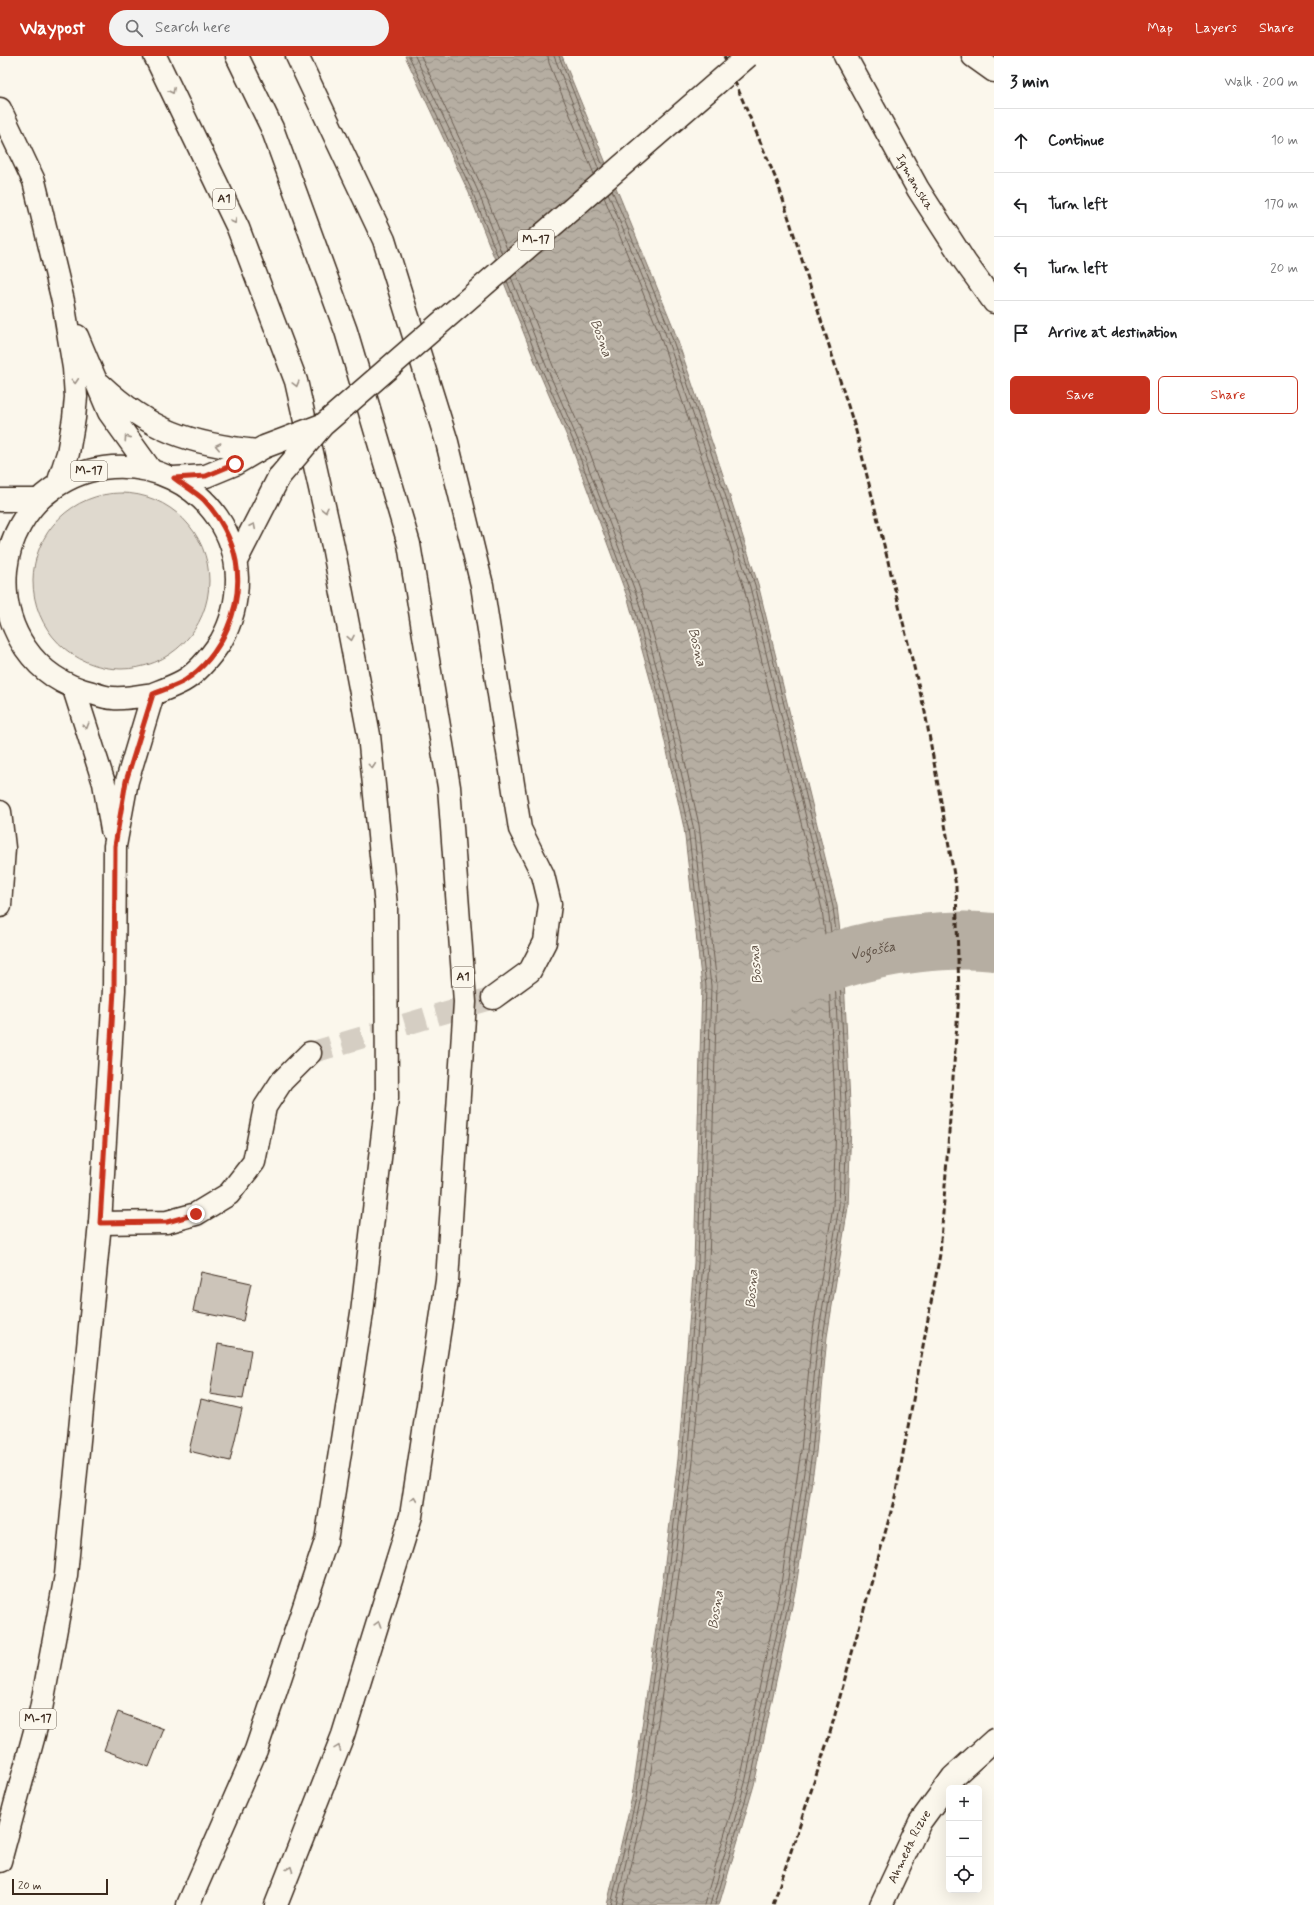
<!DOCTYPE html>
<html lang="en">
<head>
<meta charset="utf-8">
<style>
  :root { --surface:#fff; --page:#f2f2f2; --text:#202124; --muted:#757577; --line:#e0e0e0; --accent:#c8321e }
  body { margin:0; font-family:Mynerve,sans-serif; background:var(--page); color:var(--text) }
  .controls { position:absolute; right:12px; bottom:12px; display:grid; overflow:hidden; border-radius:6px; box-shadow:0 4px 16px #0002 }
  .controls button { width:36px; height:36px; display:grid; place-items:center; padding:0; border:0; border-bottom:1px solid var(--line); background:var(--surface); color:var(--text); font:20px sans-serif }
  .scale { position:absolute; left:12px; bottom:10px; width:96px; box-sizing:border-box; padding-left:4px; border:2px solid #3b2a1e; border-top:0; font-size:11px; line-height:14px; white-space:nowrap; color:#3b2a1e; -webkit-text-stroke:3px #fbf7ec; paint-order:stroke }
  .stop { position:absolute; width:12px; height:12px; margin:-9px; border:3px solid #c8321e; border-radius:50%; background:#fff }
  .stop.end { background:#c8321e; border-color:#fff; box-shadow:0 1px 4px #0008 }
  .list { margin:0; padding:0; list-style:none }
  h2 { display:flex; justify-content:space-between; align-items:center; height:52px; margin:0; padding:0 16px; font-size:17px }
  h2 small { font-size:13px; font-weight:400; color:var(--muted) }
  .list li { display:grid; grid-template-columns:26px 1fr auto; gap:12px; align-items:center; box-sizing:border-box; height:64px; padding:0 16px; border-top:1px solid var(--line) }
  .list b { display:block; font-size:15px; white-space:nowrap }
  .list em { font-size:13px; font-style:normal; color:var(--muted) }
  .actions { display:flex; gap:8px; padding:12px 16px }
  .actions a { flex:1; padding:9px 0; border:1px solid var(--accent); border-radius:6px; text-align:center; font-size:14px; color:var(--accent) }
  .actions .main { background:var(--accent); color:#fff }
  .icon { flex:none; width:22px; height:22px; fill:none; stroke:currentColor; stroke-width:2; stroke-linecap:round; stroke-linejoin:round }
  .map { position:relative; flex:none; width:994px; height:1849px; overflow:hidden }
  header { display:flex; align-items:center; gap:24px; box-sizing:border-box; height:56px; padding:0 20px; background:var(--accent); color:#fff }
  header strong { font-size:19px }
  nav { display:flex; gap:22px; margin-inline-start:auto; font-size:14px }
  .search { width:280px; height:36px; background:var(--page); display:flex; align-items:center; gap:10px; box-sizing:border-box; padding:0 14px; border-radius:22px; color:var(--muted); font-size:15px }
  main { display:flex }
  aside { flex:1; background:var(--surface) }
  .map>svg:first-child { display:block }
</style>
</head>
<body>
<header>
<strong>Waypost</strong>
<div class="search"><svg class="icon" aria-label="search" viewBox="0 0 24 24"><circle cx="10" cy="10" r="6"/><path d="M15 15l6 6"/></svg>Search here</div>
<nav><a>Map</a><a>Layers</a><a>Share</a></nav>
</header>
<main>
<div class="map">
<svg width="994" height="1849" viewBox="0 0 994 1849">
  <defs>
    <pattern id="water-waves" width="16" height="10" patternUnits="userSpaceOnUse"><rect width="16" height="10" fill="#b6aea2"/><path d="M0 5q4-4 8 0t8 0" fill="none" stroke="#958e83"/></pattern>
  </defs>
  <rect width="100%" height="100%" fill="#fbf7ec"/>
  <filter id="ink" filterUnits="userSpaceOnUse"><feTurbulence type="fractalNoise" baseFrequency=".025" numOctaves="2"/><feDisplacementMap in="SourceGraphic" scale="8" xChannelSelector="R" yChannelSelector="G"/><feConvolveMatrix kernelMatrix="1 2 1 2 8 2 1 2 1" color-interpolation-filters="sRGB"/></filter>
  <g filter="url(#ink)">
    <path fill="#dfd9ce" stroke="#8d8276" d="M33 525a88 88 0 1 1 176 0a88 88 0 1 1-176 0Z"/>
    <path fill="url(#water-waves)" stroke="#85796d" d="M405,0H562L672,268L723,419L758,528L837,850L843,902L851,1068L848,1151L827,1281L816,1397L796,1531L754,1729L719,1849H607L632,1741L663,1523L678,1403L694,1207L702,930L684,772L655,641L628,543L572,392L539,316L469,137Z"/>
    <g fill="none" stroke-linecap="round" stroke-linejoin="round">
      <path stroke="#6c5f53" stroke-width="1" d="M409,0L472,135L498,201
        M415,0L477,133L502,198
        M421,0L482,131L507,193
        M548,0L549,7L594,118
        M554,0L599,114
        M559,0L603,110
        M612,134L668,270L719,420L755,529L833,851L839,903L847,1068L844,1151L823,1281L812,1396L792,1530L750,1728L715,1849
        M608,137L663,271L715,422L750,531L828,852L834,903L842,1068L839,1150L818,1280L807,1396L787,1529L745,1727L710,1849
        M604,141L658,274L709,423L744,532L822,853L828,904L836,1068L833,1150L812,1280L801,1395L781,1528L740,1725L704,1849
        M516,217L553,310L586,386L642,539L670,638L699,769L717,929L709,1208L693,1405L678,1525L647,1743L622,1849
        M511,221L547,312L580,389L637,540L664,639L693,770L711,930L703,1207L687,1404L672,1524L641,1742L616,1849
        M507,225L542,314L576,391L632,542L659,640L688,771L706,930L698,1207L682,1404L667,1523L636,1742L611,1849"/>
      <path stroke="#b6aea2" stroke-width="58" id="s1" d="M768,933C793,923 817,911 842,903C884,889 950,881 994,886"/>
    </g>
    <path fill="#ccc4b9" stroke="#3b2a1e" d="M201,1216L251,1227L243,1265L193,1255Z
      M218,1288L251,1294L243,1343L210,1338Z
      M201,1343L242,1353L230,1405L189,1395Z
      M118,1656L164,1673L149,1711L104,1694Z"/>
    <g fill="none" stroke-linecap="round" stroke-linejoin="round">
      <path stroke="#d5cec3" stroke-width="22" stroke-dasharray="22 11" stroke-linecap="butt" d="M310,997L493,942"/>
      <g stroke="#3b2a1e" stroke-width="25">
        <g id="minor">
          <path d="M297,0L384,184L447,386L482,529L520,773L543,819L550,848L545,886L530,915L493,942"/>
          <path id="s2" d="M845,0L918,133L965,206L994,246"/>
          <path d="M0,444H38"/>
          <path d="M0,756L4,792L0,850"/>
          <path d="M100,1167L167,1166L196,1158L229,1138L254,1106L265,1051L282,1025L310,997"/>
          <path id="s3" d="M881,1849L920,1766L953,1721L994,1684"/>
        </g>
      </g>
      <g stroke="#3b2a1e" stroke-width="25">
        <path id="primary" d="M973,0L994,15
          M174,422L206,420L235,408L264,391
          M236,505L279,421
          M74,633L104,727L112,774
          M0,1805L41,1653L66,1519L100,1167L114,934L115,790L127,725L153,638C163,634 174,630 183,625C199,616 211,600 221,585C232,566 237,545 237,522C234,429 127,379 52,433C26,451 9,483 6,514C1,572 34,623 92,637C98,639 106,642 113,642C126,643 140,640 153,638"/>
      </g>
      <g stroke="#3b2a1e" stroke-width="25">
        <path id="motorway" d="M155,0L238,172L296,325L333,490L369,679L386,850L387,1042L362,1257L326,1485L256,1694L188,1849
          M237,0L272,72L346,275L409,488L449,731L465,946L447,1225L411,1460L343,1679L276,1849
          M0,53L34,125L63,245L74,312L76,341L74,362L68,397L58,428
          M77,280L109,356L150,413
          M100,328C150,375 190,388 257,395"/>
      </g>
      <use href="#minor" stroke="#fbf7ec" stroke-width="22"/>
      <use href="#primary" stroke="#fbf7ec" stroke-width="22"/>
      <use href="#motorway" stroke="#fbf7ec" stroke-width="22"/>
      <path stroke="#3b2a1e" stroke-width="3" stroke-dasharray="6 3" stroke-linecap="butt" d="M724,0L778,128L856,375L925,656L956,830L959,940L940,1198L895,1441L828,1684L773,1849"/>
      <g stroke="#3b2a1e" stroke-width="25" stroke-linecap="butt">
        <path id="primary-bridge" d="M264,391L322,369
          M279,421L323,369L748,0"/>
      </g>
      <use href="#primary-bridge" stroke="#fbf7ec" stroke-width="22"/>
    </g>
    <defs><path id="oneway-chevron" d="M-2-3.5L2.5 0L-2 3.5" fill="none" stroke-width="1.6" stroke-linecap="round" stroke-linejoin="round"/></defs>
    <g stroke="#9b9085">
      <use href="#oneway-chevron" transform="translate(172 35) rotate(64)"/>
      <use href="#oneway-chevron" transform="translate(234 165) rotate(64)"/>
      <use href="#oneway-chevron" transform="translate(75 325) rotate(86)"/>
      <use href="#oneway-chevron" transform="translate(296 328) rotate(75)"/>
      <use href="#oneway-chevron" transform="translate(127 382) rotate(-125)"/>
      <use href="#oneway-chevron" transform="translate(218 390) rotate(-167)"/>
      <use href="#oneway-chevron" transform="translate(325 454) rotate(77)"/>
      <use href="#oneway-chevron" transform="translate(253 470) rotate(-64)"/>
      <use href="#oneway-chevron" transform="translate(351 582) rotate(79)"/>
      <use href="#oneway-chevron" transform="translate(86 670) rotate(73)"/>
      <use href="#oneway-chevron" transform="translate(372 710) rotate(85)"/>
      <use href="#oneway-chevron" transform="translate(414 1443) rotate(-81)"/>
      <use href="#oneway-chevron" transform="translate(378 1568) rotate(-73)"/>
      <use href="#oneway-chevron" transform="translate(338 1692) rotate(-69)"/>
      <use href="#oneway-chevron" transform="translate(290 1813) rotate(-69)"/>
    </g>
  </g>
  <g fill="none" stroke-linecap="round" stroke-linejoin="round" filter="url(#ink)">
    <path stroke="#c8321e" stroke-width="5" d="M196,1158L167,1166L100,1167L114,934L115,790L126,725L153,638C163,634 175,630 184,625C222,601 244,549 236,505C232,483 219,460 204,444C196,436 183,429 174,422L206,420L235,408"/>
  </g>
  <g text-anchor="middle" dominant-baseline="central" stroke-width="3.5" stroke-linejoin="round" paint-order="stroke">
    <g fill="#fbf7ec" stroke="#75685c" stroke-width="1">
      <rect x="213" y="133" width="22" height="20" rx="3"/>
      <rect x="518" y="174" width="36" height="20" rx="3"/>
      <rect x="71" y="405" width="36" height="20" rx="3"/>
      <rect x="452" y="911" width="22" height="20" rx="3"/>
      <rect x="20" y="1653" width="36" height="20" rx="3"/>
    </g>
    <g font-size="12" font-weight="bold" fill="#3b2a1e">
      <text x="224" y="143">A1</text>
      <text x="536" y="184">M-17</text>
      <text x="89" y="415">M-17</text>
      <text x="463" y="921">A1</text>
      <text x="38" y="1663">M-17</text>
    </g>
    <g font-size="13" fill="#3b2a1e" stroke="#fbf7ec">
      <text stroke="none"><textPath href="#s2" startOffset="144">Igmanska</textPath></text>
      <text stroke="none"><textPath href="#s3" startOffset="65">Ahmeda Rizve</textPath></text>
    </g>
    <g font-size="14" font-style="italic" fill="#605246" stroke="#fbf7ec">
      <text transform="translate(601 282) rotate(70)">Bosna</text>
      <text transform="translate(697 591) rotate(76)">Bosna</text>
      <text stroke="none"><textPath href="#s1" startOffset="112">Vogošća</textPath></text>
      <text transform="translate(756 909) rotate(-96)">Bosna</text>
      <text transform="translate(752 1233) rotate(-86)">Bosna</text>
      <text transform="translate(716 1554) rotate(-81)">Bosna</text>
    </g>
  </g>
</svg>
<div class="controls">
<button>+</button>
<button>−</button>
<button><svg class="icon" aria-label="locate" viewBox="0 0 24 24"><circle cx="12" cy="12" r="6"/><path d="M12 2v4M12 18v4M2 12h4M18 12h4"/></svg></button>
</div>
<div class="scale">20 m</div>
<div class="stop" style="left:235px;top:408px"></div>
<div class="stop end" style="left:196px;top:1158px"></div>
</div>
<aside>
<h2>3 min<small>Walk · 200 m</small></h2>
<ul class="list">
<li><svg class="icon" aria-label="ahead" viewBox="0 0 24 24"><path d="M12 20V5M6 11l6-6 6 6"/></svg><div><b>Continue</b></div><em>10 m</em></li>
<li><svg class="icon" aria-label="left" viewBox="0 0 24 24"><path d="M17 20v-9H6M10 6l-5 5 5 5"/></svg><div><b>Turn left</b></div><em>170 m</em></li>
<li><svg class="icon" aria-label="left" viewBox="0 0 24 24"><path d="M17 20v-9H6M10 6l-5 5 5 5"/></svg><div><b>Turn left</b></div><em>20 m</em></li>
<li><svg class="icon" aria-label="arrive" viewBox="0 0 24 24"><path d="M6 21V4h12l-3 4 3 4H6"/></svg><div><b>Arrive at destination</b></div></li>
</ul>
<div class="actions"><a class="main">Save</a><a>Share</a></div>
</aside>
</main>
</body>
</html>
